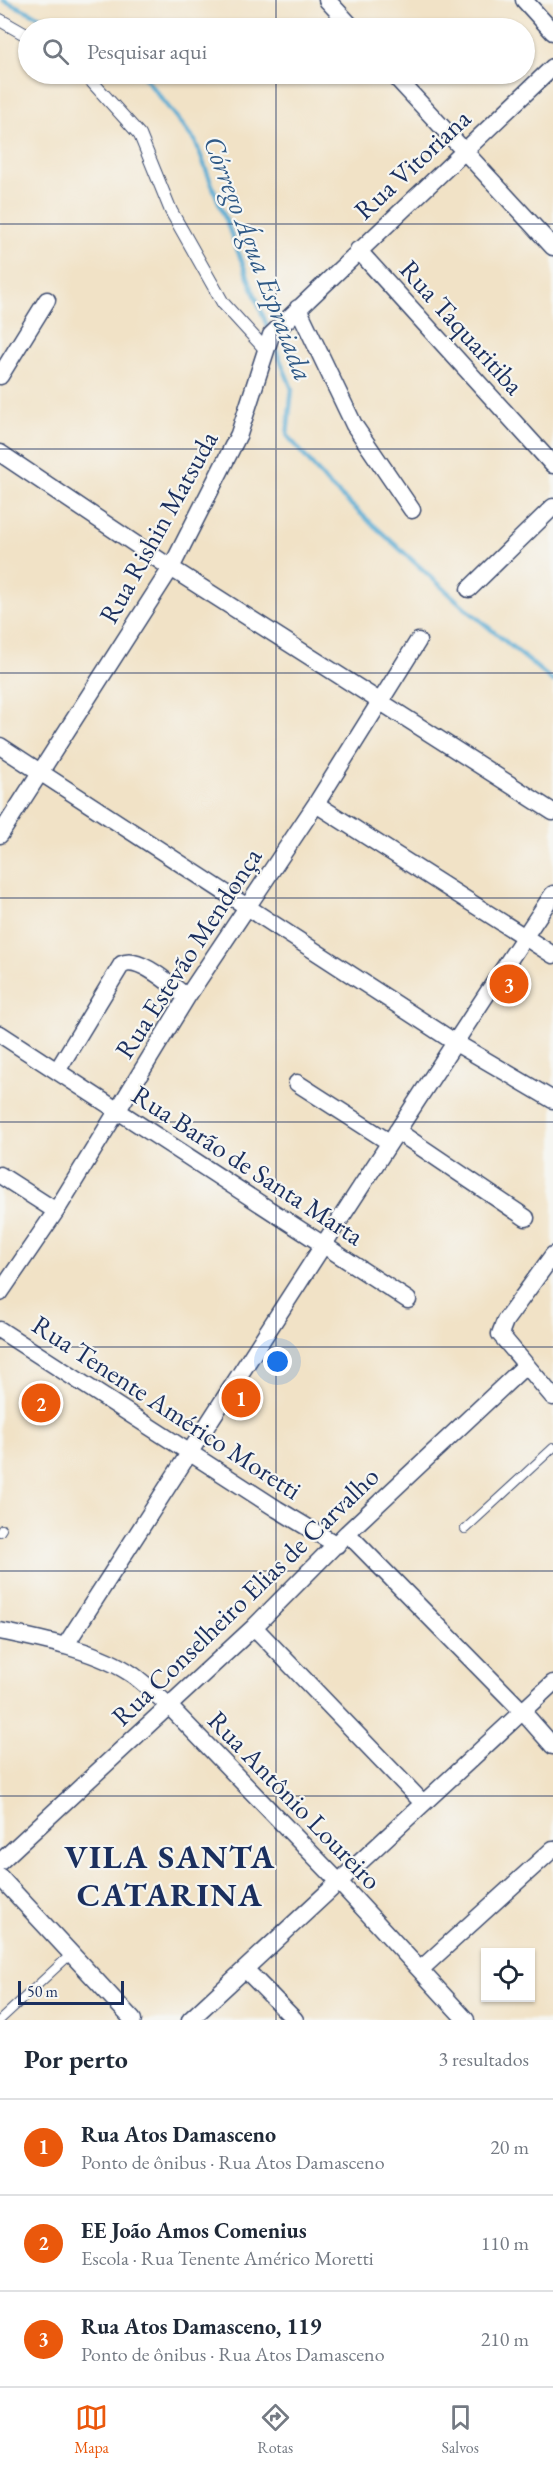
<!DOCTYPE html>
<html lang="pt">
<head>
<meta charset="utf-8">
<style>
  :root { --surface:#fff; --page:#f2f2f3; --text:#1f2937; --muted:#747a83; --line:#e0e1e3; --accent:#ea580c }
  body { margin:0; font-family:"EB Garamond",serif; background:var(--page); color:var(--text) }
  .controls { position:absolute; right:18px; bottom:18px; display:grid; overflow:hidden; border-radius:0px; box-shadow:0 2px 4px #0004 }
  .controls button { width:54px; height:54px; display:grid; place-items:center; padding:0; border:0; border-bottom:2px solid var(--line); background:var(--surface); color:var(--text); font:30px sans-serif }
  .scale { position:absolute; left:18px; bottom:15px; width:106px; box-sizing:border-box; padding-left:6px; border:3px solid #1b2f5e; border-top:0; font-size:16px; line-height:21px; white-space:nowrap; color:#1b2f5e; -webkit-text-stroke:4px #f6f6f2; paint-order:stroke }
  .you { position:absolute; left:278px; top:1362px; width:21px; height:21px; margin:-15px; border:4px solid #fff; border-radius:50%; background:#1a73e8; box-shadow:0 0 0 9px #1a73e833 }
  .badge { display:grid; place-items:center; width:39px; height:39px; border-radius:50%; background:var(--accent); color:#fff; font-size:20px; font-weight:700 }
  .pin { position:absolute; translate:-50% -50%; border:3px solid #fff; box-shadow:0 2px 6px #0006 }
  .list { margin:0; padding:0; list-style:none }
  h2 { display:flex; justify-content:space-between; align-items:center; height:78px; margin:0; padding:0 24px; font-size:26px }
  h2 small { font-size:20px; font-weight:400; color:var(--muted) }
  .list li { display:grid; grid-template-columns:39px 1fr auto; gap:18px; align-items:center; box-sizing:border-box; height:96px; padding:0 24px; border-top:2px solid var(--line) }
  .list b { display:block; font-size:22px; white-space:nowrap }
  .list p { margin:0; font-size:20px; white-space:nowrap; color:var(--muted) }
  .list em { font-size:20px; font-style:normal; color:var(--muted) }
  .icon { flex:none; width:33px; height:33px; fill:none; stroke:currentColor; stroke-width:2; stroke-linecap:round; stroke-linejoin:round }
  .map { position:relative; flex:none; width:553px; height:2020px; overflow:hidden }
  .search { position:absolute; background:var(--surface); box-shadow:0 2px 4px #0004; left:18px; right:18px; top:18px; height:66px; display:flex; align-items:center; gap:15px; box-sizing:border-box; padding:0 21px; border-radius:33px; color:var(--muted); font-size:22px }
  .sheet { height:366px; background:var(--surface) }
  nav { display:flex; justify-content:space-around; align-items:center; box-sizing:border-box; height:84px; border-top:2px solid var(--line); background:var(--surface); font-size:16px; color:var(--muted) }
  nav a { display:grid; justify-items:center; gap:3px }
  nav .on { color:var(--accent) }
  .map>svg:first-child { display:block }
</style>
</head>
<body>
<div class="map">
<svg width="553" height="2020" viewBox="0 0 553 2020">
  <rect width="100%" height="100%" fill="#f6f6f2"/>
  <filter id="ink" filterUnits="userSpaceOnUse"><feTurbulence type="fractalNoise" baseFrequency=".0167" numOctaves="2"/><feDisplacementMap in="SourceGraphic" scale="12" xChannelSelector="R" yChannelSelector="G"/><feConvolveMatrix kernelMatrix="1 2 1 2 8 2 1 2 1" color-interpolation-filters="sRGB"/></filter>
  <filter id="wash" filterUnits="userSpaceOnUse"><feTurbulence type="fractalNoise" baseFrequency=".008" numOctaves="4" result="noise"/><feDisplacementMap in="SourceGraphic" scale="24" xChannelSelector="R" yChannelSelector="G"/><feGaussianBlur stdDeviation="1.35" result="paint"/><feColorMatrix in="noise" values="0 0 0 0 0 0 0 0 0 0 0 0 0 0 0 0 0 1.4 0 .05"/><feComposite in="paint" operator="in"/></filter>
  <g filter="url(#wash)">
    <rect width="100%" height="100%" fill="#f1e2c6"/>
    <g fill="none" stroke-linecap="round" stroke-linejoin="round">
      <path stroke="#56aad2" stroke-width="4.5" d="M3,0L64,28
        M142,74L195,141L269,331
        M273,342L292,389L287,435L328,484L463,606L553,681"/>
    </g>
  </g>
  <g filter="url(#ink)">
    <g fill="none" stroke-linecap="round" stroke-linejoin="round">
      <g stroke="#3b4a6e" stroke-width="10">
        <path id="service" d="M465,1529L553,1448
          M0,1532L2,1529
          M0,2020L71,1954"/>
      </g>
      <g stroke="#3b4a6e" stroke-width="14">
        <path id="pedestrian" d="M0,20L28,36
          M85,74L140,135L171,211L223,303L265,349"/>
      </g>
      <g stroke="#3b4a6e" stroke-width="19">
        <path id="minor" d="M327,0L353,28
          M524,0L553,32
          M393,74L553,247
          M358,250L553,465
          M298,308L354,425L412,510
          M0,376L47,300
          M0,453L171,568L553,812
          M469,589L553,507
          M0,746L456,1043L553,1100
          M316,804L553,955
          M0,835L171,568L239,434L271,335L553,67
          M0,1034L408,1300
          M57,1071L122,964C139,955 172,986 187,997
          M297,1083L389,1142
          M397,1131L526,1218
          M0,1175L56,1211
          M553,1255L505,1321L500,1334L553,1397
          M0,1293L56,1211L187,997L316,804L418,641
          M0,1330L277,1509L337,1545
          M347,1533L523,1712L553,1746
          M254,1627L423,1803
          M0,1631C42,1640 97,1650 133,1675C145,1684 157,1695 168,1705L340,1883L466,2020
          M65,1646C227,1395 387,1143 553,894
          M0,1862L254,1627L347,1533L525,1366
          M0,1877L133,2020
          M421,1969L553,1849
          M246,1970L295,2020
          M190,2020L553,1683"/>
      </g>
      <use href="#service" stroke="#fff" stroke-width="8"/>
      <use href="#pedestrian" stroke="#fff" stroke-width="12"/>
      <use href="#minor" stroke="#fff" stroke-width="16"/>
    </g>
  </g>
  <path fill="none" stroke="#1b2f5e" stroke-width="1.5" stroke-opacity="0.55" d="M276,0V28M276,74V2020M0,224H553M0,449H553M0,673H553M0,898H553M0,1122H553M0,1347H553M0,1571H553M0,1796H553"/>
  <g text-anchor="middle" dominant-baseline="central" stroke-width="4.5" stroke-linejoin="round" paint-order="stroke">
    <g font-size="27" fill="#1b2f5e" stroke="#f6f6f2">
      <text transform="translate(412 164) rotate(-43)">Rua Vitoriana</text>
      <text transform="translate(462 327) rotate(48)">Rua Taquaritiba</text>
      <text transform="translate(158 527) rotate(-61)">Rua Rishin Matsuda</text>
      <text transform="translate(188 953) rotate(-57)">Rua Estevão Mendonça</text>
      <text transform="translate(248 1165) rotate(33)">Rua Barão de Santa Marta</text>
      <text transform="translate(167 1407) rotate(33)">Rua Tenente Américo Moretti</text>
      <text transform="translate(245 1596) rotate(-44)">Rua Conselheiro Elias de Carvalho</text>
      <text transform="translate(295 1800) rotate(46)">Rua Antônio Loureiro</text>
    </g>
    <g font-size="28" font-style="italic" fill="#305a87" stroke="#f6f6f2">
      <text transform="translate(259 258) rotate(69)">Córrego Água Espraiada</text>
    </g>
    <g font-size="33" font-weight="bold" letter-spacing="1.5" fill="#1b2f5e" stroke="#f6f6f2">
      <text x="170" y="1856">VILA SANTA<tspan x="170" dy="38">CATARINA</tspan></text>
    </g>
  </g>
</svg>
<div class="controls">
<button><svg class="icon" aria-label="locate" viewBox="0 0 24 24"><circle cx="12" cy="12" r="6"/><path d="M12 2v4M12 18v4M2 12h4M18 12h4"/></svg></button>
</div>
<div class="scale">50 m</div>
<div class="you"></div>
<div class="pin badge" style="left:241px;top:1398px">1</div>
<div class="pin badge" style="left:41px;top:1403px">2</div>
<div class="pin badge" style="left:509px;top:984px">3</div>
<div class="search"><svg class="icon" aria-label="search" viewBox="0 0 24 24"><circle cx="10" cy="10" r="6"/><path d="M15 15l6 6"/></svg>Pesquisar aqui</div>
</div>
<section class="sheet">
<h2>Por perto<small>3 resultados</small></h2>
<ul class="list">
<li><span class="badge">1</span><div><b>Rua Atos Damasceno</b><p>Ponto de ônibus · Rua Atos Damasceno</p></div><em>20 m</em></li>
<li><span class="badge">2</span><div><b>EE João Amos Comenius</b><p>Escola · Rua Tenente Américo Moretti</p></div><em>110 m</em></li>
<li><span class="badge">3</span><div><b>Rua Atos Damasceno, 119</b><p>Ponto de ônibus · Rua Atos Damasceno</p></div><em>210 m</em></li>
</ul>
</section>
<nav>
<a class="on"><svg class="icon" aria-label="map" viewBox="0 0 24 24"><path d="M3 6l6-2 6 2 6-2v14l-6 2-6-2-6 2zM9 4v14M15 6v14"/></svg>Mapa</a>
<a><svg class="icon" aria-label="directions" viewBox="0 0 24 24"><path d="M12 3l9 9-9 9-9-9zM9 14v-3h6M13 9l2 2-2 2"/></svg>Rotas</a>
<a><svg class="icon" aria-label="saved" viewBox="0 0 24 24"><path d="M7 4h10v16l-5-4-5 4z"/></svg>Salvos</a>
</nav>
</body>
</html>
